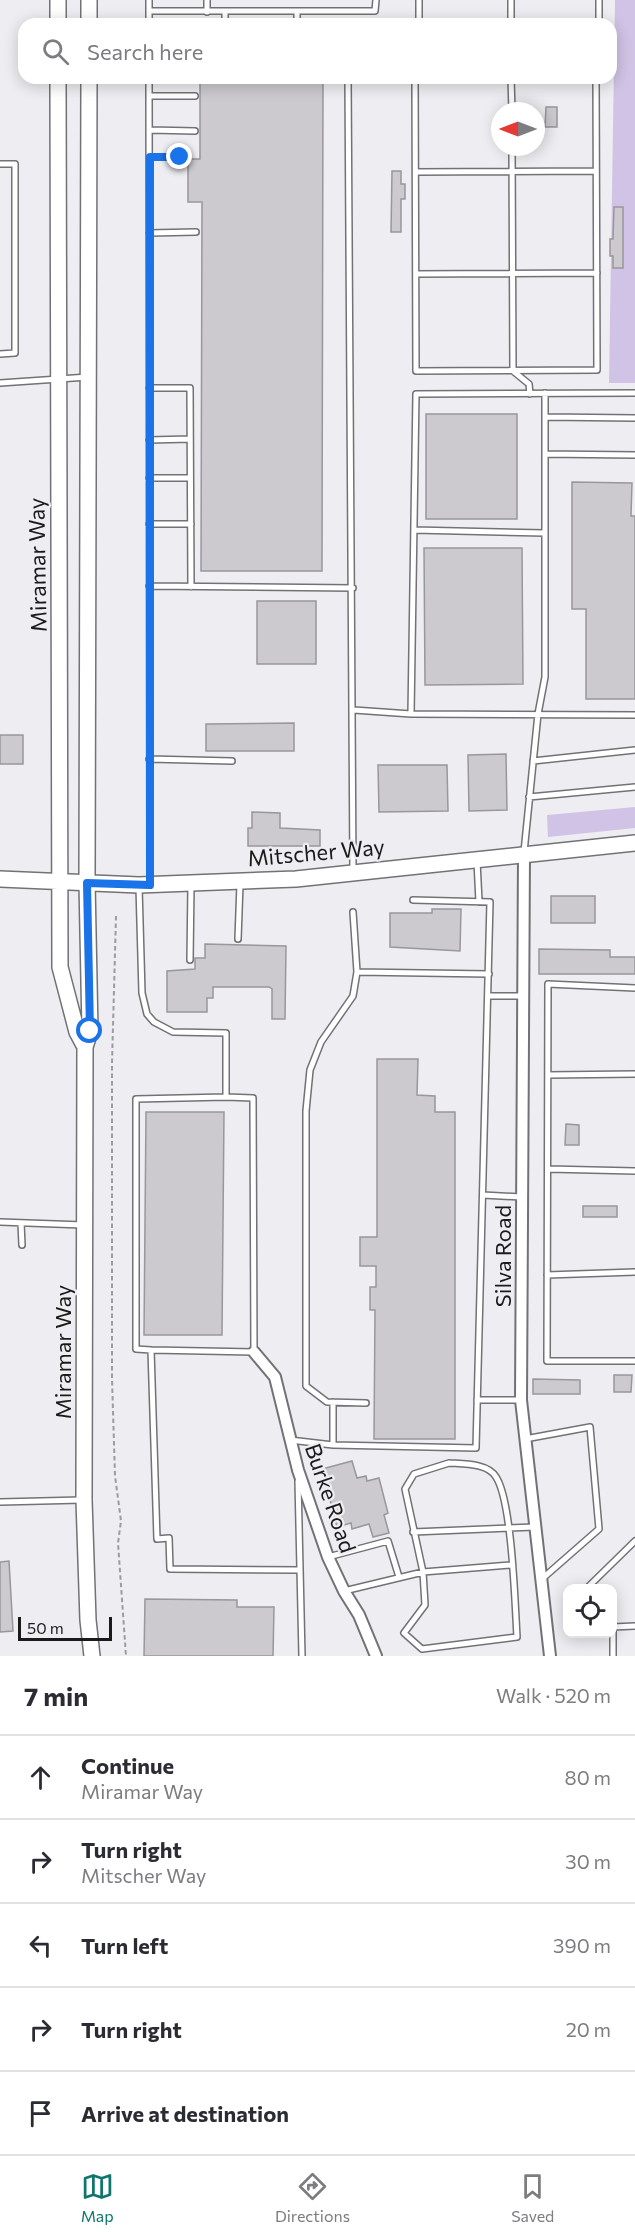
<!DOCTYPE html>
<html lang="en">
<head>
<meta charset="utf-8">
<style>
  :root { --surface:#fff; --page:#f2f2f3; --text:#2b2b33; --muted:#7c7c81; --line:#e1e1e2; --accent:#0f766e }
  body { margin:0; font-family:Commissioner,sans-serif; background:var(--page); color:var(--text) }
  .controls { position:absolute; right:18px; bottom:18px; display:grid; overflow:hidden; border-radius:12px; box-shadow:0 3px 15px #0003 }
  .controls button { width:54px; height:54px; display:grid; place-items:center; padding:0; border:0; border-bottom:2px solid var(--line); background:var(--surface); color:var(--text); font:30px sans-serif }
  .compass { position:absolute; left:491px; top:102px; width:54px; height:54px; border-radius:50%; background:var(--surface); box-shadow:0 3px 15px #0003; rotate:270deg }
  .scale { position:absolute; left:18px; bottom:15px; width:94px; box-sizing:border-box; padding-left:6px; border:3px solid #1a1a1b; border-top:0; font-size:16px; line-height:21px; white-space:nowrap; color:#1a1a1b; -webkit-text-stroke:4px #eeedf1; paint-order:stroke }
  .stop { position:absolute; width:18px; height:18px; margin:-14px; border:4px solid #1a73e8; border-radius:50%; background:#fff }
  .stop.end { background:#1a73e8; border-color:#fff; box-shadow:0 2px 6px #0008 }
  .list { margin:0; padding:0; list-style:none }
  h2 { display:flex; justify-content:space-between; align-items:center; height:78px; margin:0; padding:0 24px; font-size:26px }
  h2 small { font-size:20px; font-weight:400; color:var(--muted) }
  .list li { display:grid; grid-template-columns:39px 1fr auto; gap:18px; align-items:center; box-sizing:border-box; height:84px; padding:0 24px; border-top:2px solid var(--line) }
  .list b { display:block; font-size:22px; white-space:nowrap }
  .list p { margin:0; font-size:20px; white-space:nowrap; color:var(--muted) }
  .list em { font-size:20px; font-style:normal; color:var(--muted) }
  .icon { flex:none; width:33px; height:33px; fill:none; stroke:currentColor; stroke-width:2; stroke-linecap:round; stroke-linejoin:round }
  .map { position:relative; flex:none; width:635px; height:1656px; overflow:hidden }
  .search { position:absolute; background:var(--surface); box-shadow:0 3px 15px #0003; left:18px; right:18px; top:18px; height:66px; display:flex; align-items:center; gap:15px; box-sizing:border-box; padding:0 21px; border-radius:18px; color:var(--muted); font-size:22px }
  .sheet { height:498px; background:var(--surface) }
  nav { display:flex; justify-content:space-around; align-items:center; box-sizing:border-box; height:84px; border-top:2px solid var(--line); background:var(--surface); font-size:16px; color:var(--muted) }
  nav a { display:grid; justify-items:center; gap:3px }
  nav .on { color:var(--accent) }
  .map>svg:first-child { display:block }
</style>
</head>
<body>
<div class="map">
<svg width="635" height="1656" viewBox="0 0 635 1656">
  <rect width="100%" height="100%" fill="#eeedf1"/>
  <path fill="#d0c3e5" d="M615,0H635V383H609Z
    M635,807V828L548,837L547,815Z"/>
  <path fill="#cccacf" stroke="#98979b" stroke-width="1.5" d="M200,78H323L322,571H201L202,202H188V159H200Z
    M546,107H557V127H545Z
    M392,171H401V184H405V199H401V232H391Z
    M614,207H623V268H613V256H610V239H613Z
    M426,414H517V519H426Z
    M572,482L632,483L631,516H635V699H586V609H572Z
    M424,548H522L523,684L425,685Z
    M257,601H316V664H257Z
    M294,723V751H206V724Z
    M0,735H23V764H0Z
    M506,754L507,810L469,811L468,755Z
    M378,765H447L448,811L379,812Z
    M252,812L280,813V828L320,830V846H248V828H252Z
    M551,896H595V923H551Z
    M432,909H461L460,951L390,947V913H432Z
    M205,944L286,946L285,1019H272V989L269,987H213V998H207V1012H167V971L195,969V958H205Z
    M539,949L610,950V957H635V974H539Z
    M377,1059H418L417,1095L435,1096V1112H455V1439H374L375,1310H370V1287H376V1266H360V1237H377Z
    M146,1112H224L222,1335H144Z
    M566,1124L579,1125V1145H565Z
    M583,1206H617V1217H583Z
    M614,1375H632L631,1392H614Z
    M533,1379L580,1380V1394H533Z
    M352,1461L357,1478L366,1476L367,1481L379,1478L388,1513L384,1515L389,1533L373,1537L369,1524L352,1529L351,1523L337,1527L322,1469Z
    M9,1561L13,1631L0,1632V1562Z
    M145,1599L237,1600V1607H274L273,1656H144Z"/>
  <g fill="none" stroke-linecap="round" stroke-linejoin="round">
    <g stroke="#737175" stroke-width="8">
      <path id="lane" d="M149,0V24
        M207,0V12
        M419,0V24
        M511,0V24
        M599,0V24
        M149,11H375L376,0
        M297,11V24
        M225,12V24
        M149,78L150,883
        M348,78L353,870
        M415,78L416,371L597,370L596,78
        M511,78L512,111
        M149,96H195
        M150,130L195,131
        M512,147L513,371L529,384L530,394
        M150,157H180
        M0,164H15V353L0,354
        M416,172L596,171
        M149,233L196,232
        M416,274L597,273
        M0,383L88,377
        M149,388H190L191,587
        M545,417L635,418
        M149,440L190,439
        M545,454L635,455
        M149,478H190
        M149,524H191
        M414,530L545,533
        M149,586L353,588
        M354,710L411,714L635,715
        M411,714L416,394L635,393
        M149,759L232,761
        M533,761L635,750
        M529,797L635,787
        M524,852L538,714L545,677V393
        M477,861L479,902
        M139,887L142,993L147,1014L154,1022L173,1032L226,1033V1097L253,1098L254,1352L151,1350L157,1539L169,1538L170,1569L300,1570
        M353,912L357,972L353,996L321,1042L310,1070L306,1111V1386L327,1402L366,1403
        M238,939L240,884
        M190,960L191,885
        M357,972L489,974
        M635,988L548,984L547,1361H635
        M488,996H522
        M548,1075L635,1074
        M548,1169L635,1171
        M483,1195L521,1197
        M0,1222L83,1225
        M21,1223L22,1245
        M547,1275L635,1272
        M151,1350L136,1349V1099L226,1097
        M477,1400H520
        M333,1402V1445
        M525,1439L590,1427L599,1529L543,1578
        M290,1440L333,1445L476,1448L490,902L413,900
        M449,1463C463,1464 488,1463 496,1477C512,1501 515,1604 517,1637L422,1649L404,1633L425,1605L423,1572L405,1489L414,1474Z
        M298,1481L302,1656
        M0,1502L82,1500
        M413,1532L535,1527
        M328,1557L388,1541L399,1577
        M587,1588L635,1541
        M344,1591L423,1572L511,1565
        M612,1627L635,1626
        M613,1627V1656"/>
    </g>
    <g stroke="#737175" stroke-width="14">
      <path id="street" d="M524,854L521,1400L550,1656
        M254,1352L275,1377L298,1470L328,1557L344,1591L359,1615L376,1656"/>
    </g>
    <g stroke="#737175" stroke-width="18">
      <path id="secondary" d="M58,0V24
        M89,0V24
        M58,78L60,967L77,1032L85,1047
        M89,78L87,883L90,1031L85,1047L84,1500L88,1620L92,1656
        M0,879L139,885L296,879L635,843"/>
    </g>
    <path stroke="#9c9b9e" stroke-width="2" stroke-dasharray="4.5 3" stroke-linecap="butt" d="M116,916L112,1063V1378L115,1476L121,1521L118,1543L126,1656"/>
    <use href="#lane" stroke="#fff" stroke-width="5"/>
    <use href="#street" stroke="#fff" stroke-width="10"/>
    <use href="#secondary" stroke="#fff" stroke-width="15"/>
  </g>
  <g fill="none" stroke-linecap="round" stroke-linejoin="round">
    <path stroke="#1a73e8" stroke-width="8" d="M90,1031L87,883L150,885V157H180"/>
  </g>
  <g text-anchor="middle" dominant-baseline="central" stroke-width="4.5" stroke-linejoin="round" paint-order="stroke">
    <g font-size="22" fill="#1a1a1b" stroke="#eeedf1">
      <text transform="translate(37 565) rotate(-91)">Miramar Way</text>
      <text transform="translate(316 852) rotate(-5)">Mitscher Way</text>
      <text transform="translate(502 1256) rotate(-90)">Silva Road</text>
      <text transform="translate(62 1352) rotate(-90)">Miramar Way</text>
      <text transform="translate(331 1498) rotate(71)">Burke Road</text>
    </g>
  </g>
</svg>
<div class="controls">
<button><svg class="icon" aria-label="locate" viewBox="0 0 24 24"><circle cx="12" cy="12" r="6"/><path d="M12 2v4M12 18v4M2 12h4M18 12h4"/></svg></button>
</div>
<svg class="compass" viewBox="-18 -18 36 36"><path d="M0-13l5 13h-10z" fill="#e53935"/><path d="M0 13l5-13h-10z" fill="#7c7c81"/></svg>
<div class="scale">50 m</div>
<div class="stop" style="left:90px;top:1031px"></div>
<div class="stop end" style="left:180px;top:157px"></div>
<div class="search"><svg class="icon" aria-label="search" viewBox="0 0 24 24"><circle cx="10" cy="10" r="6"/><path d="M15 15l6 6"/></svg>Search here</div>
</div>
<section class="sheet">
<h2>7 min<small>Walk · 520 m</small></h2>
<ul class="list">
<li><svg class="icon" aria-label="ahead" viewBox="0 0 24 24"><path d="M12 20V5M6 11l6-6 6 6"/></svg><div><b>Continue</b><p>Miramar Way</p></div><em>80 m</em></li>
<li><svg class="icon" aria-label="right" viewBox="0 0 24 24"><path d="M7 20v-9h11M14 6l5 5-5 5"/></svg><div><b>Turn right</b><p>Mitscher Way</p></div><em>30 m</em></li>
<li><svg class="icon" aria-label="left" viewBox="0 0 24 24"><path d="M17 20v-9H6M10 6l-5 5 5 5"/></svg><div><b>Turn left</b></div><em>390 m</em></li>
<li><svg class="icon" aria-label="right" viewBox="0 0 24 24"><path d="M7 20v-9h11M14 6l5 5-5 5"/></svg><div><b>Turn right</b></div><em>20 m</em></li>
<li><svg class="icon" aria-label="arrive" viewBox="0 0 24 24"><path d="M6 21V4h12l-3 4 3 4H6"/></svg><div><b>Arrive at destination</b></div></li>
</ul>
</section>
<nav>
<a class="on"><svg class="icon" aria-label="map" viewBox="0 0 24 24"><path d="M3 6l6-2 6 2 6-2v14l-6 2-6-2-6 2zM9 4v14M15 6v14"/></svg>Map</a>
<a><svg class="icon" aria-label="directions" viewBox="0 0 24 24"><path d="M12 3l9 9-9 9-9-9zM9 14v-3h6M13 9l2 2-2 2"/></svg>Directions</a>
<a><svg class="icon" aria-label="saved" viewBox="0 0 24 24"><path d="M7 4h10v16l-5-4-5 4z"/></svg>Saved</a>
</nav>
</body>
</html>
